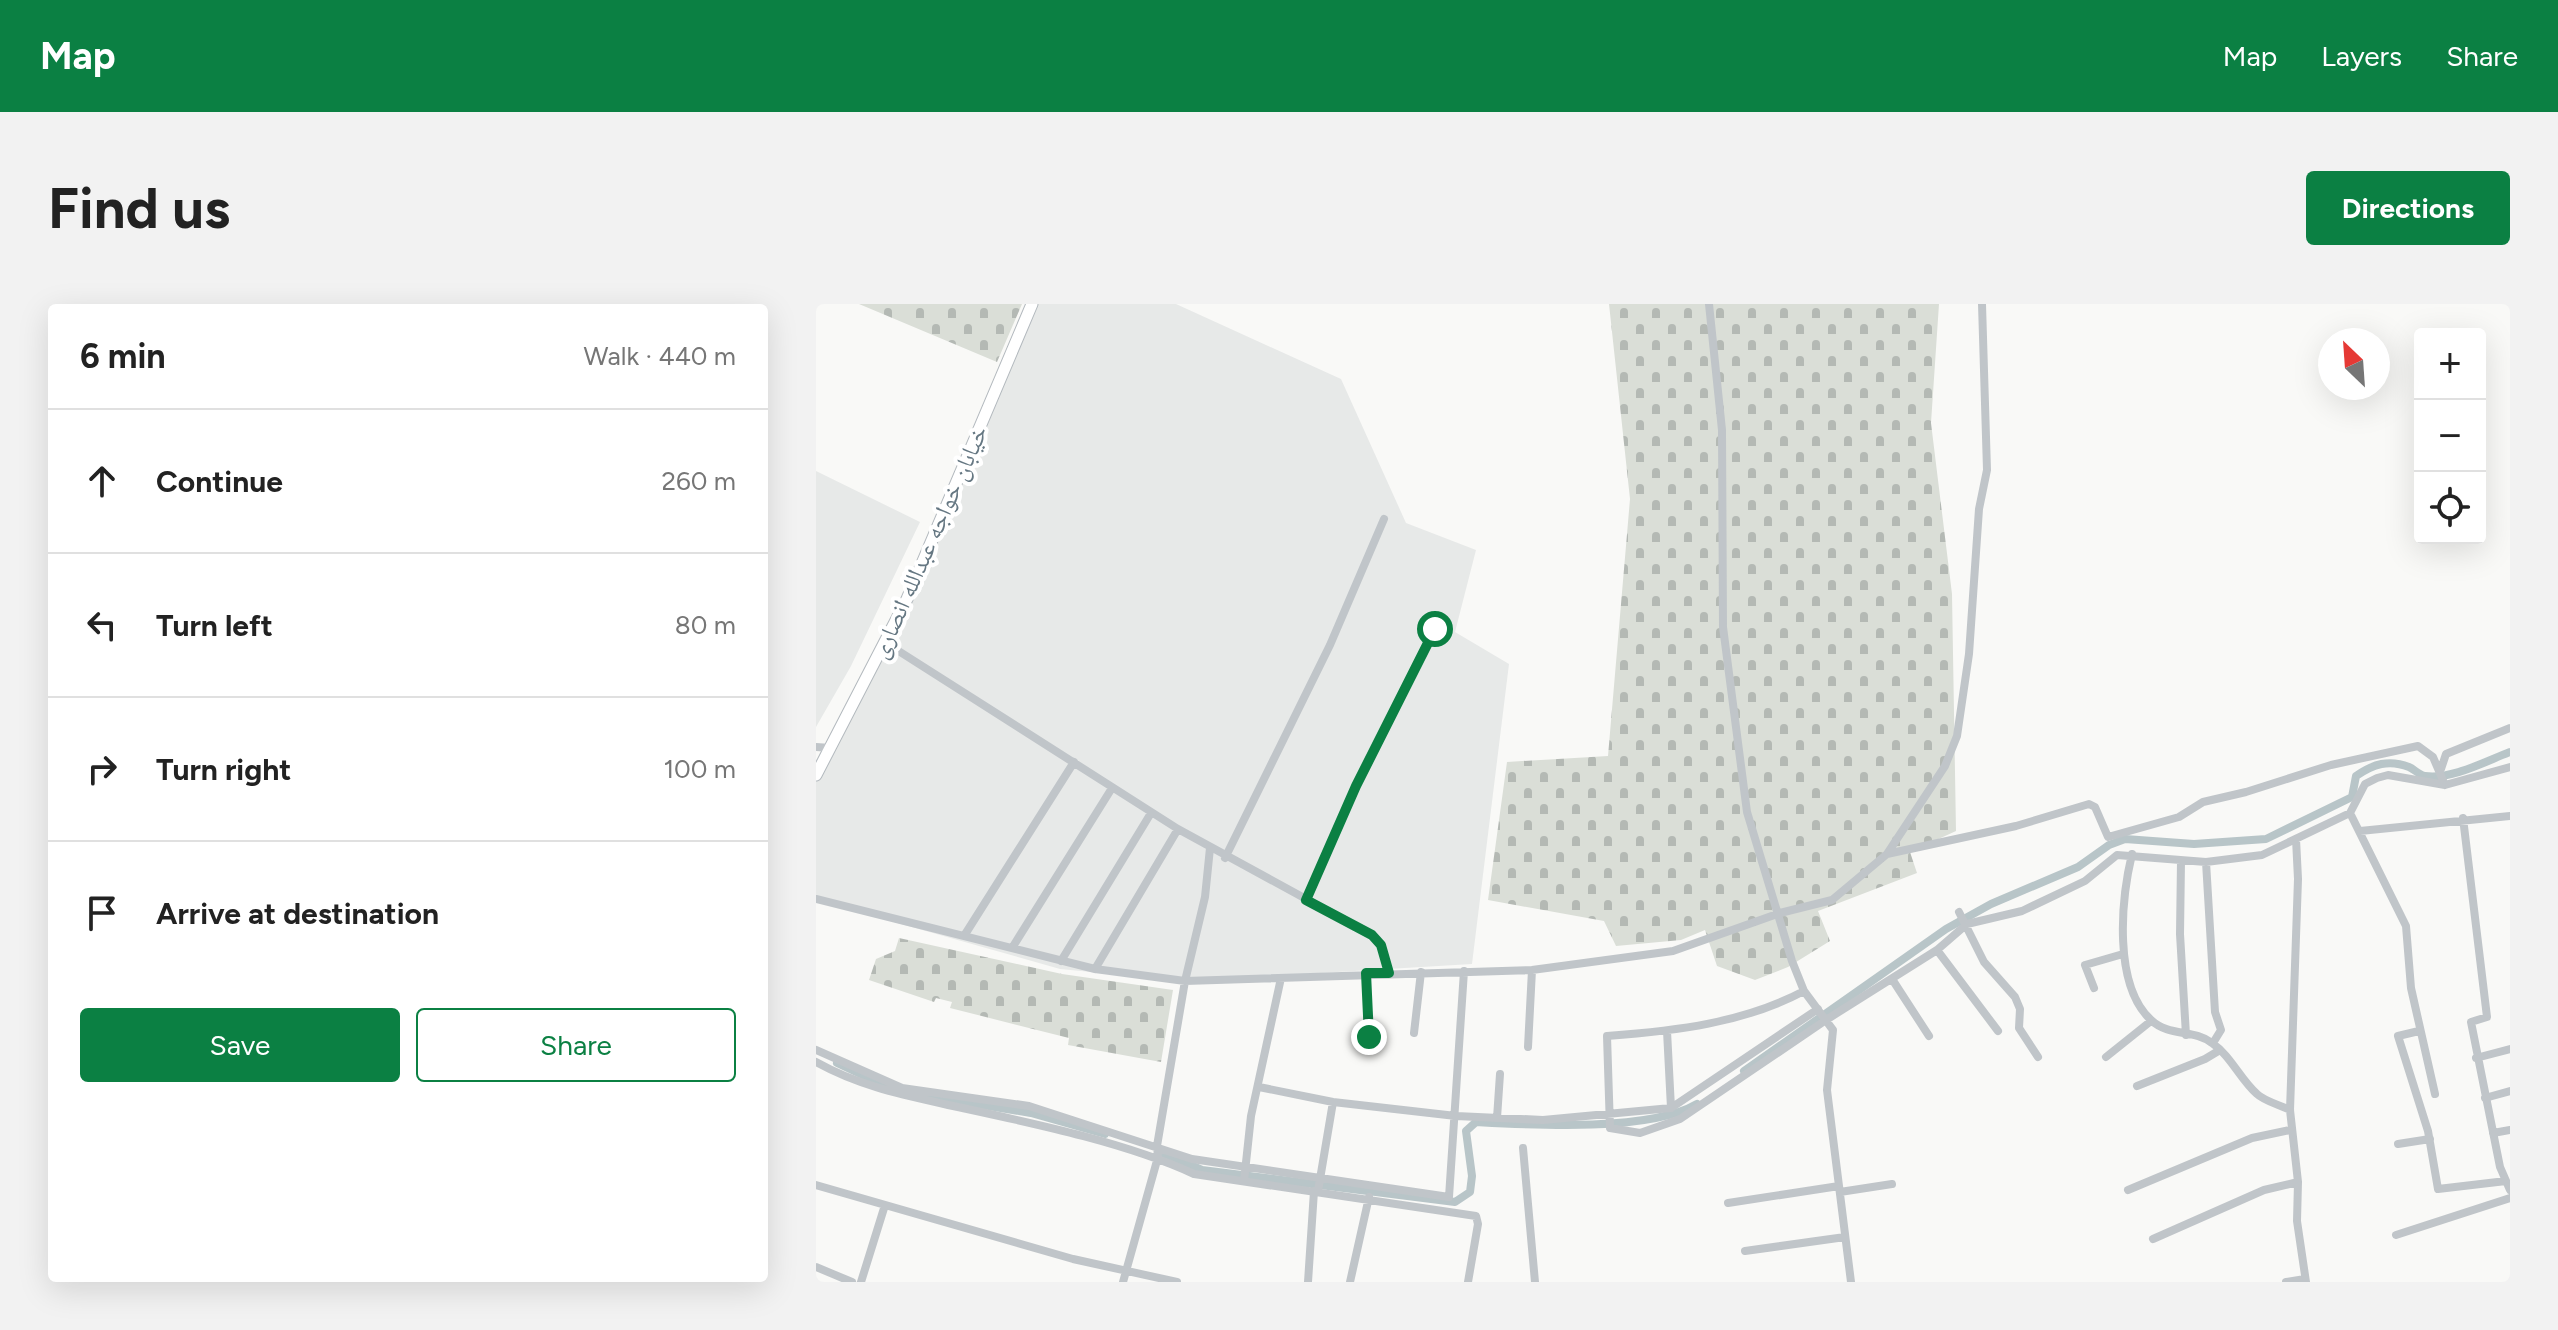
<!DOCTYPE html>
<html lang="en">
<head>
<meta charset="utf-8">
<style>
  :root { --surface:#fff; --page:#f2f2f2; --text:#222; --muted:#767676; --line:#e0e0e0; --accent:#0b8043 }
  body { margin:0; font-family:Figtree,"Noto Naskh Arabic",sans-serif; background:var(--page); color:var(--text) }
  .controls { position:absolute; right:24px; top:24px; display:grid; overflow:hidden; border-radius:8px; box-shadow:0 8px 32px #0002 }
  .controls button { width:72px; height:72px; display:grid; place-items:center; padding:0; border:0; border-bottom:2px solid var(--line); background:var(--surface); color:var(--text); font:40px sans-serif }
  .compass { position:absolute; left:1502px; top:24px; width:72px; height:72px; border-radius:50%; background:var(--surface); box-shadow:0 8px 32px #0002; rotate:335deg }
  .stop { position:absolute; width:24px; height:24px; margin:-18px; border:6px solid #0b8043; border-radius:50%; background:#fff }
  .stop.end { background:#0b8043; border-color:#fff; box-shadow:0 2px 8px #0008 }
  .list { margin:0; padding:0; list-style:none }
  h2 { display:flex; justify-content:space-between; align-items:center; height:104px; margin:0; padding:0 32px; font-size:34px }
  h2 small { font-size:26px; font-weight:400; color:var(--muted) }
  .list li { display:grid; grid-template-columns:52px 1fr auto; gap:24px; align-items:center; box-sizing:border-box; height:144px; padding:0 32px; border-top:2px solid var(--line) }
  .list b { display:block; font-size:30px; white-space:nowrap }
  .list em { font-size:26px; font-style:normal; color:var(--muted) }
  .actions { display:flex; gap:16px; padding:24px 32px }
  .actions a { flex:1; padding:18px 0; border:2px solid var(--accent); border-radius:8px; text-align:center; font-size:28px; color:var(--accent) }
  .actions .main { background:var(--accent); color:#fff }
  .icon { flex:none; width:44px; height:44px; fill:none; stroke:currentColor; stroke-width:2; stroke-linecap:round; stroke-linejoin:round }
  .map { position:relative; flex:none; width:1694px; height:978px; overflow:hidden; border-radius:8px }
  header { display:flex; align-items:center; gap:48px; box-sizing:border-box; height:112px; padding:0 40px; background:var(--accent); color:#fff }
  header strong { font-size:38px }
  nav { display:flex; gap:44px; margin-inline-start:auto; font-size:28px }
  .intro { display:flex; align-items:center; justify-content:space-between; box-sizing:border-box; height:192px; padding:0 48px }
  h1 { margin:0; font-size:56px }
  .button { padding:20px 36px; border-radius:8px; background:var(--accent); color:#fff; font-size:28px; font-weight:700 }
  main { display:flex; gap:48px; padding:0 48px }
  aside { flex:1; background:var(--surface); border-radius:8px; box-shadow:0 8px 32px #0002 }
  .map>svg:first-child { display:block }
</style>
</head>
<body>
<header>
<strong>Map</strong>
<nav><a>Map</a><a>Layers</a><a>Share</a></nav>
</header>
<div class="intro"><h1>Find us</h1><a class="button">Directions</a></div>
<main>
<aside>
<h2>6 min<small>Walk · 440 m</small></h2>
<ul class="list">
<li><svg class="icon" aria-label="ahead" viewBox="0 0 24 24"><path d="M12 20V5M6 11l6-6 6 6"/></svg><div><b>Continue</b></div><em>260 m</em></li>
<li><svg class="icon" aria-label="left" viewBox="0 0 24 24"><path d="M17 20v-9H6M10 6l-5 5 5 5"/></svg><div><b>Turn left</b></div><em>80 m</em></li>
<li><svg class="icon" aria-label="right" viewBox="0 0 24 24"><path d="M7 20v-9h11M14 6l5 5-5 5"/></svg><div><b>Turn right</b></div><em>100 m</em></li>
<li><svg class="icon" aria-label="arrive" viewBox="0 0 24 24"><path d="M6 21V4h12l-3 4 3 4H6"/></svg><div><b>Arrive at destination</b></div></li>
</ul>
<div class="actions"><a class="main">Save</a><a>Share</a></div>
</aside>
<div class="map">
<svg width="1694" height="978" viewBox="0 0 1694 978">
  <defs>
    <pattern id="cemetery-stones" width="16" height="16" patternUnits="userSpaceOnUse" patternTransform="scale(2)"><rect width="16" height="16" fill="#daded7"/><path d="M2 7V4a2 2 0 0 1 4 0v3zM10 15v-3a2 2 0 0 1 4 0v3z" fill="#b4b9b4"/></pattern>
  </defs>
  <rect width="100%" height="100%" fill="#f9f9f7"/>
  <path fill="#e7e9e8" d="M216,0H360L525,75L590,219L660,246L639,328L693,360L656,660L369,677L244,665L0,596V464L56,367Z
    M0,167L104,218L35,362L0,423Z"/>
  <path fill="url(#cemetery-stones)" d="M43,0H206L181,58Z
    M793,0H1123L1115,119L1136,290L1140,527L1094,548L1101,569L1002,607L1014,637L972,663L939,676L901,662L889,626L865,636L800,642L788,617L672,596L691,458L792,452L814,195Z
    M83,634L246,670L357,686L345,758L252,741L253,734L134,704L136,698L120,694L118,698L53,676L60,655L79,647Z"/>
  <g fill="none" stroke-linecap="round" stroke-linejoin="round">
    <path stroke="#b8c5c8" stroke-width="8" d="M21,759L74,784
      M928,767L1130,625L1175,600L1262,563L1293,541L1309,535L1378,540L1450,535L1536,493L1540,472C1557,460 1573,455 1593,463C1598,465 1603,471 1609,472C1635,476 1670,457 1694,448
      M107,791L215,809L289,830
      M347,849L386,866L639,898L654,888L656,872L650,827L660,818C716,821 833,828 881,800"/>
    <g stroke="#b3b9be" stroke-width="13">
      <path id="secondary" d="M0,471L91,295L216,0"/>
    </g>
    <path stroke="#c0c5c9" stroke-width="8" d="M893,0L906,126L907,323L931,508L976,657L988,687L1017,726L1011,786L1035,978
      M70,339L362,525L556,631L565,641L573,669
      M0,443L15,444
      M1625,465L1630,450L1694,424
      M1534,509L1590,622L1595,684L1619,790
      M1647,514L1671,713L1655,718L1684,863L1694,886
      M1544,527L1694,512
      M1480,535L1482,575L1474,806L1482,878L1481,917L1490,978
      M1071,550L1129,462L1141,432L1153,350L1163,205L1171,166L1166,0
      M1316,550C1305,596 1297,681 1335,716C1353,733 1378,725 1396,739C1415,752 1424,775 1441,790C1448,797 1464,801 1474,806
      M409,554L514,341L568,215
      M1365,557L1364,630L1370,731
      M1390,558L1399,708L1405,726L1397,739
      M0,595L279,665L369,677L716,666L857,647L964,609L1016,596L1071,550L1200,522L1273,500L1279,503L1292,533L1363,513L1387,498L1430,488L1515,461L1602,442L1617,453L1629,481
      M490,596L540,482L619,325
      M1143,608L1168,658L1199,693L1204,705L1203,724L1222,753
      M148,632L258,458
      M196,644L296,484
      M1121,646L1182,727
      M245,657L335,509
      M279,665L362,525
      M550,669L553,733
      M1076,675L1113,732
      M1278,684L1269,661L1307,650
      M988,687C928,719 859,727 791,732L794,824L824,829L864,815L1010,716L1121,646L1151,620L1206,607L1269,577L1301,551L1390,558L1446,551L1534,509L1549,480L1561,474L1572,471L1629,481L1694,463
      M851,727L855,804
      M1603,727L1582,732L1612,827L1622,885L1690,877
      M598,729L605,668
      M712,743L716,666
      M0,746L86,784L213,802L376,855L633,893L648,667
      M1290,753L1335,717
      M1660,754L1694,745
      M0,758C41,781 83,790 128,800C206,817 307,837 378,870L660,912L662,920L652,978
      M1321,782L1389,755L1404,746
      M443,783L517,798L640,812L727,816L855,804L1002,705
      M1669,794L1694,787
      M681,814L684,770
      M1677,829L1694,826
      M1582,840L1614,835
      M707,844L719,978
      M428,877L435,812L465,674
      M0,881L257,955L361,978
      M1312,886L1436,834L1474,826
      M502,887L517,798
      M1024,888L1076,880
      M912,899L1023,882
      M1580,931L1694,894
      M1337,935L1448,886L1482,878
      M929,947L1029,933
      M0,963L36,978
      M45,978L69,901
      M307,978L342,853L341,842L369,677L389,593L394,544
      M492,978L498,887
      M534,978L553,893
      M1470,978L1489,975"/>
    <use href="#secondary" stroke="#fff" stroke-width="11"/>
  </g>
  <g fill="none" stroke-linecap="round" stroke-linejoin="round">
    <path stroke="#0b8043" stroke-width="10" d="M553,733L550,669H573L565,641L556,631L490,596L540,482L619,325"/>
  </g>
  <g text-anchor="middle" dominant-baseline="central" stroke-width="8" stroke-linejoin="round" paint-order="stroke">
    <g font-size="24" fill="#657782" stroke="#fff">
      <text transform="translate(113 238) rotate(-66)">خیابان خواجه عبدالله انصاری</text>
    </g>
  </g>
</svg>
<div class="controls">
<button>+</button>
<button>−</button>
<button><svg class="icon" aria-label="locate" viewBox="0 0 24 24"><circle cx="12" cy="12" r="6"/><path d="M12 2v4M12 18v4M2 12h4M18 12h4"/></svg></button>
</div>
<svg class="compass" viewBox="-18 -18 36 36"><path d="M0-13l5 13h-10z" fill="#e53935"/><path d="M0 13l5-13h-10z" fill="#767676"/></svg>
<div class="stop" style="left:619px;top:325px"></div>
<div class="stop end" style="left:553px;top:733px"></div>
</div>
</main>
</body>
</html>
